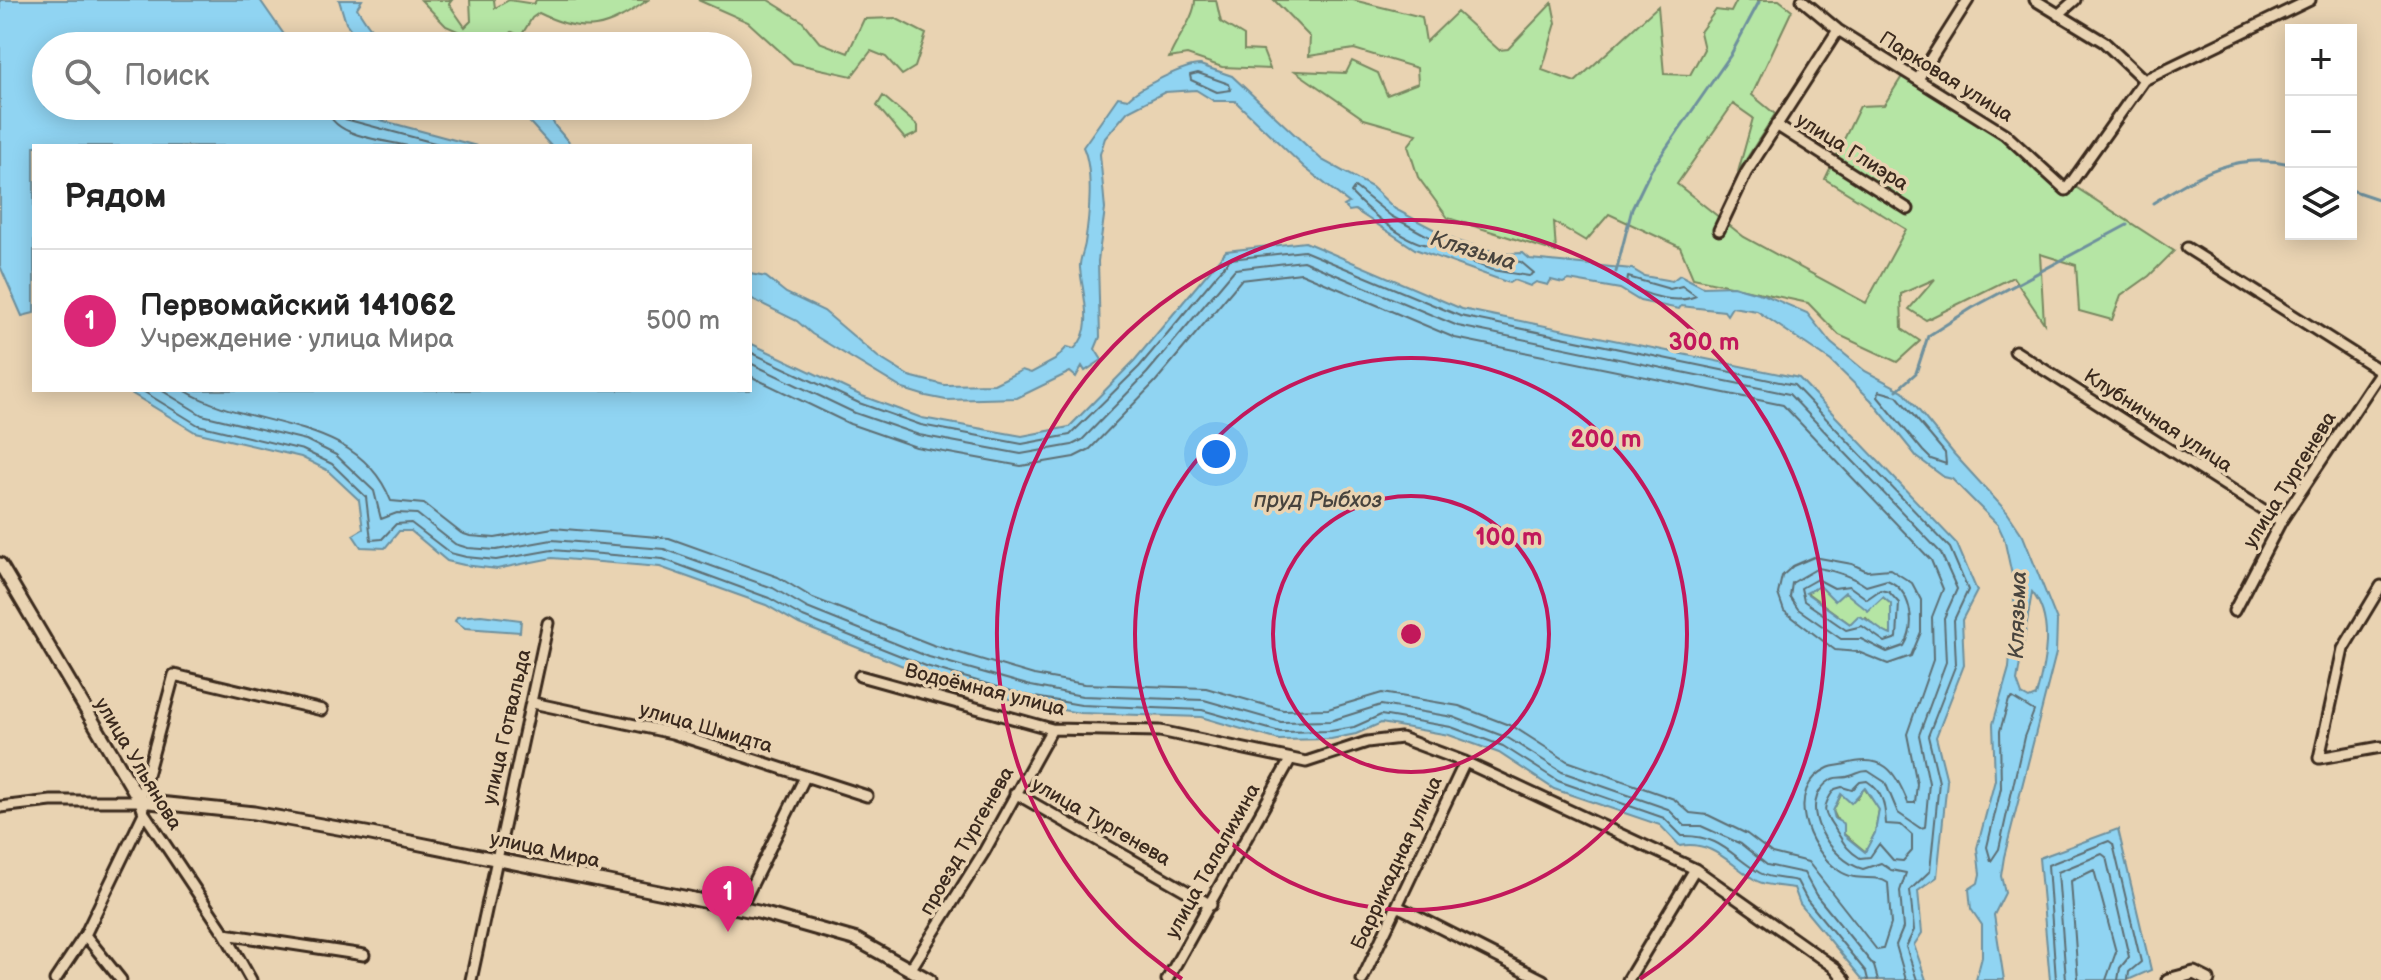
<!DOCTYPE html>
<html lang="ru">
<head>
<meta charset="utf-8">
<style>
  :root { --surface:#fff; --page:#f6f6f6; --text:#222; --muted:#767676; --line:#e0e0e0; --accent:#db2777 }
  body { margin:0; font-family:"Balsamiq Sans",sans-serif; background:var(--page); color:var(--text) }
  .controls { position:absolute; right:24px; top:24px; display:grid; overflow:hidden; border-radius:0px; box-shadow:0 4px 20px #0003 }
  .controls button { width:72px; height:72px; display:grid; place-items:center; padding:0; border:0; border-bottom:2px solid var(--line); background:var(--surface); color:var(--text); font:40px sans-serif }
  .you { position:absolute; left:1216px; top:454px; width:28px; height:28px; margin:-20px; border:6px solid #fff; border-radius:50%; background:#1a73e8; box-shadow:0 0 0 12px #1a73e833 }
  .badge { display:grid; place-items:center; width:52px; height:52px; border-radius:50%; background:var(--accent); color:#fff; font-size:26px; font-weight:700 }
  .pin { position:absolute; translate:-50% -66px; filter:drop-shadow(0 2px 4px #0008) }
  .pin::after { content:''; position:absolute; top:42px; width:28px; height:24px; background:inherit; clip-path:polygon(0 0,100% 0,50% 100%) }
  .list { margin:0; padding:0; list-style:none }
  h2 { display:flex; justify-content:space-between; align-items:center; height:104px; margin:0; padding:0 32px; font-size:34px }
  h2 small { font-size:26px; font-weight:400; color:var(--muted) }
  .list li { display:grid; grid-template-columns:52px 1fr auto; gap:24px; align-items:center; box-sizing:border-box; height:144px; padding:0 32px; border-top:2px solid var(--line) }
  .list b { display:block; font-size:30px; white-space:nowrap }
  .list p { margin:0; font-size:26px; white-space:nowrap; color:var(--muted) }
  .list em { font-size:26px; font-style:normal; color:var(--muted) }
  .icon { flex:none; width:44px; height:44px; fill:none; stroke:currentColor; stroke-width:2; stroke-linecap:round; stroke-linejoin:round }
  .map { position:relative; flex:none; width:2381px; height:980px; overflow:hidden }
  .search { position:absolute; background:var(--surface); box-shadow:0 4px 20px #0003; left:32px; top:32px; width:720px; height:88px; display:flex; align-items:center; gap:20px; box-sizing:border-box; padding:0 28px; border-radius:44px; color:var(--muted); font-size:30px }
  .panel { position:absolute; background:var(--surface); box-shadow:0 4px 20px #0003; left:32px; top:144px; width:720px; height:248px; border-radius:0px }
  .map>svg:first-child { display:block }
</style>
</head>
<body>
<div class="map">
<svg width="2381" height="980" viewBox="0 0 2381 980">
  <rect width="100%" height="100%" fill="#e9d3b2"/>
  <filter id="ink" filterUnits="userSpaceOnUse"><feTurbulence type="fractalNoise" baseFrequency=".0125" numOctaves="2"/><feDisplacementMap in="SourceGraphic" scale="16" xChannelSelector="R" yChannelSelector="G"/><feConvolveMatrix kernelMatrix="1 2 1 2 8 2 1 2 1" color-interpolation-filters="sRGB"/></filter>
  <g filter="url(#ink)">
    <path fill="#b5e5a4" stroke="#788861" stroke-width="2" d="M421,0H452L449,4L465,27L471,21L470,0H494L495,8L509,0L534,4L536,0H648C606,29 586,36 539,13L532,18L521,36L512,32L507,37H471L446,26Z
      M698,0H768L802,21L819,42L848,53L864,19L895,18L926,34L915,67L902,75L886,57L871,51L852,76L793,63L748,22Z
      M1195,0H1216L1221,22L1244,36V50L1263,51L1270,69L1222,67L1187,55L1169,58C1176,39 1195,18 1195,0Z
      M1274,0H1353L1422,17L1426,42L1457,12L1499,50L1508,49L1552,3L1556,23L1542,70L1575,82L1658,6L1664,74L1690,75L1704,49L1700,32L1716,10L1731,12L1737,0H1779L1792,10L1752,95L1775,114L1738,172L1753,118L1733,104L1677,184L1744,237L1866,303L1906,229L1825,179L1860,106L1884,105L1903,75L2174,251L2149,276L2121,296L2112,320L2079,311L2076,265L2040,254L2044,323L2013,277L1926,320L1909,309L1935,279L1901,294L1902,329L1920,341L1897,362L1839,335L1808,303L1693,278L1680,247L1609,214L1586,241L1554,222L1556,252L1448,218L1418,177L1408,146L1417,134L1364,119L1295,71L1346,73L1352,61L1378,73L1387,95L1418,83L1417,68L1354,49L1309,56L1310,37Z
      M883,96L918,126V133L905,139L877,106Z
      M1820,586L1883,597L1891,604V635L1880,631L1866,618L1850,624L1806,592Z
      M1864,788L1879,809L1875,833L1866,852L1844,834L1833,811L1842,793L1857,798Z"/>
    <path fill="#90d4f2" stroke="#6e909d" stroke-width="2" fill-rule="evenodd" d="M0,0H260L292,46H46V106H342L347,111L477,146H34V313L22,316L0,266Z
      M339,0H362L357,8C375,37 380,43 416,46H363L346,23Z
      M1200,65L1232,76L1322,160L1372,187L1395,209L1456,241L1504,254L1523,253L1530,259L1632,269L1644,276L1672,281L1680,275L1703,287L1733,286L1765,295L1807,313L1831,343L1865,371L1903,391L1954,454L2007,512L2023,536L2057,621L2056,653L2004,857L2001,876L2005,893L1994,915L2004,980H1976L1982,957V925L1971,909L1969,889L1978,883L1980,874L1977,848L1995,780L1993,724L2009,668L2015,589L2004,538L1998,525L1952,479L1944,477L1917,457L1871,400L1831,361L1757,311L1732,307L1727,315L1724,311L1681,306L1679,309L1640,301L1620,289L1569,280L1563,283L1551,280L1548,285L1536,282L1530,286L1514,280L1509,283L1415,249L1355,210L1349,211L1344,206L1349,203L1305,168L1235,101H1214L1196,90L1165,92L1128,111L1105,138L1100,154L1105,209L1098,261L1100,337L1095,349L1102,360L1085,371L1082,366L1076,377L1070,372L1017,398L946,400L926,396L903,389L812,334L797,321L750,298V274L766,277L786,293L824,311L878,357L909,376L944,385L994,384L1022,370L1031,373L1055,360L1067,347L1074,349C1096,329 1082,293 1080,268C1079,260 1084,251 1085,243C1089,218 1094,171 1083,147L1118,97L1128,99C1138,88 1184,65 1200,65ZM2032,592C2055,620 2045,664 2036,696L2029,699L2022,695L2017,681Z
      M515,106H545L555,126L572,146H551Z
      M1305,242L1462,309L1799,378L1957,544L1977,591L1962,620L1964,665L1936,737L1947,781L1937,877L1918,891L1922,933L1914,945L1926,980H1863L1800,904L1794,888C1783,886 1766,886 1757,881C1730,865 1713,840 1680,846L1660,825L1554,789L1499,753L1449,735L1381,723L1356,734L1331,739L1279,740L1201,717L1080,713L1027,704L923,674L799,624L766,605L660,567L552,558L497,569L464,565L447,561L411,531H399L385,548L361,547L353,535L363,529L359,500L327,470L301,457L195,432L126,390H750V343L862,396L922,418L1022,436L1069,427L1134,361L1226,251ZM1820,586L1835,601L1845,592L1868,611L1883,597L1891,604V635C1878,631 1871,619 1858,616L1850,624L1806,593ZM1865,788L1879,810L1875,833L1865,852L1844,835V824L1835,819L1833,811L1841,794L1851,803Z
      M481,615L521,620L520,632L465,628L455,621L457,617Z
      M2118,829L2151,970L2128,980H2050L2039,858Z"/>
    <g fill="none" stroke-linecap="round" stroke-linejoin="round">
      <path stroke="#5d6e73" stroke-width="2" d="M1198,73L1229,84L1231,90L1217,92L1191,80L1190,75Z
        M327,106C329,137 384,140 408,146
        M337,106L345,119L446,146
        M1355,187L1391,216L1435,240L1436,245C1411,249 1367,210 1351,193Z
        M1474,255L1521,262L1534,273L1529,276L1492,270L1472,262Z
        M1628,277L1670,289L1682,286L1696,296C1676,305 1644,295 1627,284Z
        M750,352L859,403L921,425L1022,444L1070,435L1139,367L1230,259L1304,251L1460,316L1794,385L1950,548L1968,590L1954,620L1956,664L1928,736L1939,782L1930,871L1910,890L1914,930L1906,947L1917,980
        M750,363L855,413L919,435L1021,454L1072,445L1082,440L1147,373L1235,269L1303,261L1458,326L1789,394L1941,553L1957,589L1944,618L1946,662L1919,735L1929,783L1925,827L1920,828L1898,813L1885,782L1868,771C1859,771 1858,774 1850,776C1844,779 1838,776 1832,779C1792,803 1831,861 1863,869L1881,863L1891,870L1906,873L1900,891L1903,928L1896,945L1906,980
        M141,390L198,425L303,450L332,464L366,497L371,540L382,539L396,524L411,523L450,553L466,557L496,560L552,550L663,559L769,598L803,617L926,666L1029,696L1081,705L1202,710L1280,732L1331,731L1354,727L1381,715L1451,727L1503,746L1558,781L1664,818L1682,836C1721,835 1731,856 1760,873C1770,879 1786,878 1797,881L1807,900L1866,972L1868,980
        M161,390L202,415L306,440L336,455L374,491L381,519L397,513L417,514L455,544L468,548L496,550L552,540L664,549L773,588L807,608L929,657L1031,686L1082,696L1204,700L1281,722L1330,721L1381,705L1453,717L1508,738L1562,772L1668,809L1685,826H1701L1741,844L1767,865L1804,873L1816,895L1874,966L1878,980
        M184,390C251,431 357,414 391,501L424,504L461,533L470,536L495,538L553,528L669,538L778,577L813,598L933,645L1034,675L1084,684L1206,688L1283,710L1328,709L1382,693L1459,706L1514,727L1567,761L1674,799L1690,813L1708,815L1747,834L1772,853L1808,862L1877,950L1883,949L1891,924L1888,883C1874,873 1857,884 1838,870C1808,849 1783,789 1828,768C1834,765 1840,766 1846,764C1883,754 1895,769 1908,803H1915L1917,784L1907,734L1933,660L1932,617L1943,589L1931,560L1783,405L1455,338L1301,273L1241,280L1155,382L1090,449L1074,457L1021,466L916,447L850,424L750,376
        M1879,391L1897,396L1945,453L1946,464L1931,459L1923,451L1878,397Z
        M1814,557L1852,564L1867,571L1890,569L1912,583L1921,600V632L1911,656L1888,664L1858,652L1835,650L1784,611L1778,594L1782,576L1793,566Z
        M1818,568C1835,571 1852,576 1866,586L1887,580C1911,590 1917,624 1904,646L1887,652L1861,639H1841L1798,609L1790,597L1792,583Z
        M1817,579L1834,588L1849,586L1867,599L1880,590L1889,592L1899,603L1897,638L1885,642L1862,626L1846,630L1804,601L1801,588Z
        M2013,698L2034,711L2024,737L1999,849L1991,861L1987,847L2001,788L2000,731L2009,700Z
        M1867,781C1884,792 1885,807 1886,824L1901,825L1912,835V851L1903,861L1893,860L1879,844L1870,857L1860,858C1845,849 1843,841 1835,829C1824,813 1820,808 1835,789L1842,787L1852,790L1860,782Z
        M2056,980L2048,865L2109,841L2113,844L2141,962L2129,972L2128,980
        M2066,980L2058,872L2102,854L2106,857L2129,957L2120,968L2118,980
        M2078,980L2071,881L2094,870L2116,952L2106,980"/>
      <path stroke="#6e909d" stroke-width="3" d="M2351,190L2381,200
        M2153,203C2199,174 2235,152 2291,164
        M1616,272L1632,209L1651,170L1730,56L1759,2
        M1897,390L1916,373L1928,336L1972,308L2127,225"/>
      <g stroke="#3b2a1e" stroke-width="15">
        <path id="minor" d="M1802,0L1838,30L2005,134L2066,190L2144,80L2310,0
          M2035,0L2104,42L2144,80
          M2058,15L2075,0
          M1918,79L1968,0
          M1776,125L1908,209
          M1719,230L1746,173L1838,30
          M2187,248L2381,371
          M2015,351L2281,521
          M2381,586L2343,649L2319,758L2381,747
          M2234,611L2281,521L2381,371
          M860,676L1052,729L1160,731L1306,762L1367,742L1401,738L1465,762L1695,869L1835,968L1845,980
          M533,703L672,733L867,796
          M1015,793L1211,905
          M140,801L174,675L322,710
          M140,801L144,813L225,934L251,980
          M0,807L51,801H140
          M1397,906L1543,980
          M740,909L805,777
          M225,934L364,955
          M85,935L121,980
          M910,970L984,852L1052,729
          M55,980L85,935L144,813
          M471,980L548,623
          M1167,980L1290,760
          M1362,980L1465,762
          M1628,980L1695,869"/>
      </g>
      <g stroke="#3b2a1e" stroke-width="17">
        <path id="tertiary" d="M0,564L140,801L254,813L366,833L758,912L857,940L929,980
          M2168,980L2194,973L2208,980"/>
      </g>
      <use href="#minor" stroke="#e9d3b2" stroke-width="9"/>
      <use href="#tertiary" stroke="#e9d3b2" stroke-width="11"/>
    </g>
  </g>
  <g fill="none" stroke="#c2185b" stroke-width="4">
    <circle cx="1411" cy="634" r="138"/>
    <circle cx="1411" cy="634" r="276"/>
    <path d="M1182 979A414 414 0 1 1 1640 979"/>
  </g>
  <g text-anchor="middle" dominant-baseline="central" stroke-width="7" stroke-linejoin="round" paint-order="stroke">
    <g font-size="20" fill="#3b2a1e" stroke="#e9d3b2">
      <text transform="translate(1946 77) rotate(32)">Парковая улица</text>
      <text transform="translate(1852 152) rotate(32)">улица Глиэра</text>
      <text transform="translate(2158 421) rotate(33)">Клубничная улица</text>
      <text transform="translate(2290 480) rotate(-58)">улица Тургенева</text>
      <text transform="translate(985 690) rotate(14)">Водоёмная улица</text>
      <text transform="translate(507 727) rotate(-77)">улица Готвальда</text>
      <text transform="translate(706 728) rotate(16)">улица Шмидта</text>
      <text transform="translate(138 764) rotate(59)">улица Ульянова</text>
      <text transform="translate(1101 822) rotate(30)">улица Тургенева</text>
      <text transform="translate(967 841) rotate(-60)">проезд Тургенева</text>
      <text transform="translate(545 850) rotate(12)">улица Мира</text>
      <text transform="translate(1213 861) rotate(-61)">улица Талалихина</text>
      <text transform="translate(1397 863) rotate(-65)">Баррикадная улица</text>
    </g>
    <g font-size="22" font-style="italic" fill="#48443e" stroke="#e9d3b2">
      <text transform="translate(1473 251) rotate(17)">Клязьма</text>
      <text x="1318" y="500">пруд Рыбхоз</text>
      <text transform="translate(2018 615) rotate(-88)">Клязьма</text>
    </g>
  </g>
  <circle cx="1411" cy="634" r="12" fill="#c2185b" stroke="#e9d3b2" stroke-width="4"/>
  <g font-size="24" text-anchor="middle" font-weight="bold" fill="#c2185b" stroke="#e9d3b2" stroke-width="7" stroke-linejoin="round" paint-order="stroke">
    <text x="1704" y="350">300 m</text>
    <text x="1606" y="447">200 m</text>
    <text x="1509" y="545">100 m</text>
  </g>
</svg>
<div class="controls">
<button>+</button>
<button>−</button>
<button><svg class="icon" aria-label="layers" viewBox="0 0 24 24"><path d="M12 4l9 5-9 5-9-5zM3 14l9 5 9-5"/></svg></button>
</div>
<div class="you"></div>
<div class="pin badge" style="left:728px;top:932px">1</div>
<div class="search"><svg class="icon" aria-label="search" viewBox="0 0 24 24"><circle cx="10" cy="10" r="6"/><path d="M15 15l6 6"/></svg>Поиск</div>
<section class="panel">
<h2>Рядом<small></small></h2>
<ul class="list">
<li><span class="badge">1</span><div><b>Первомайский 141062</b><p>Учреждение · улица Мира</p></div><em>500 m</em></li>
</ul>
</section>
</div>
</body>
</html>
